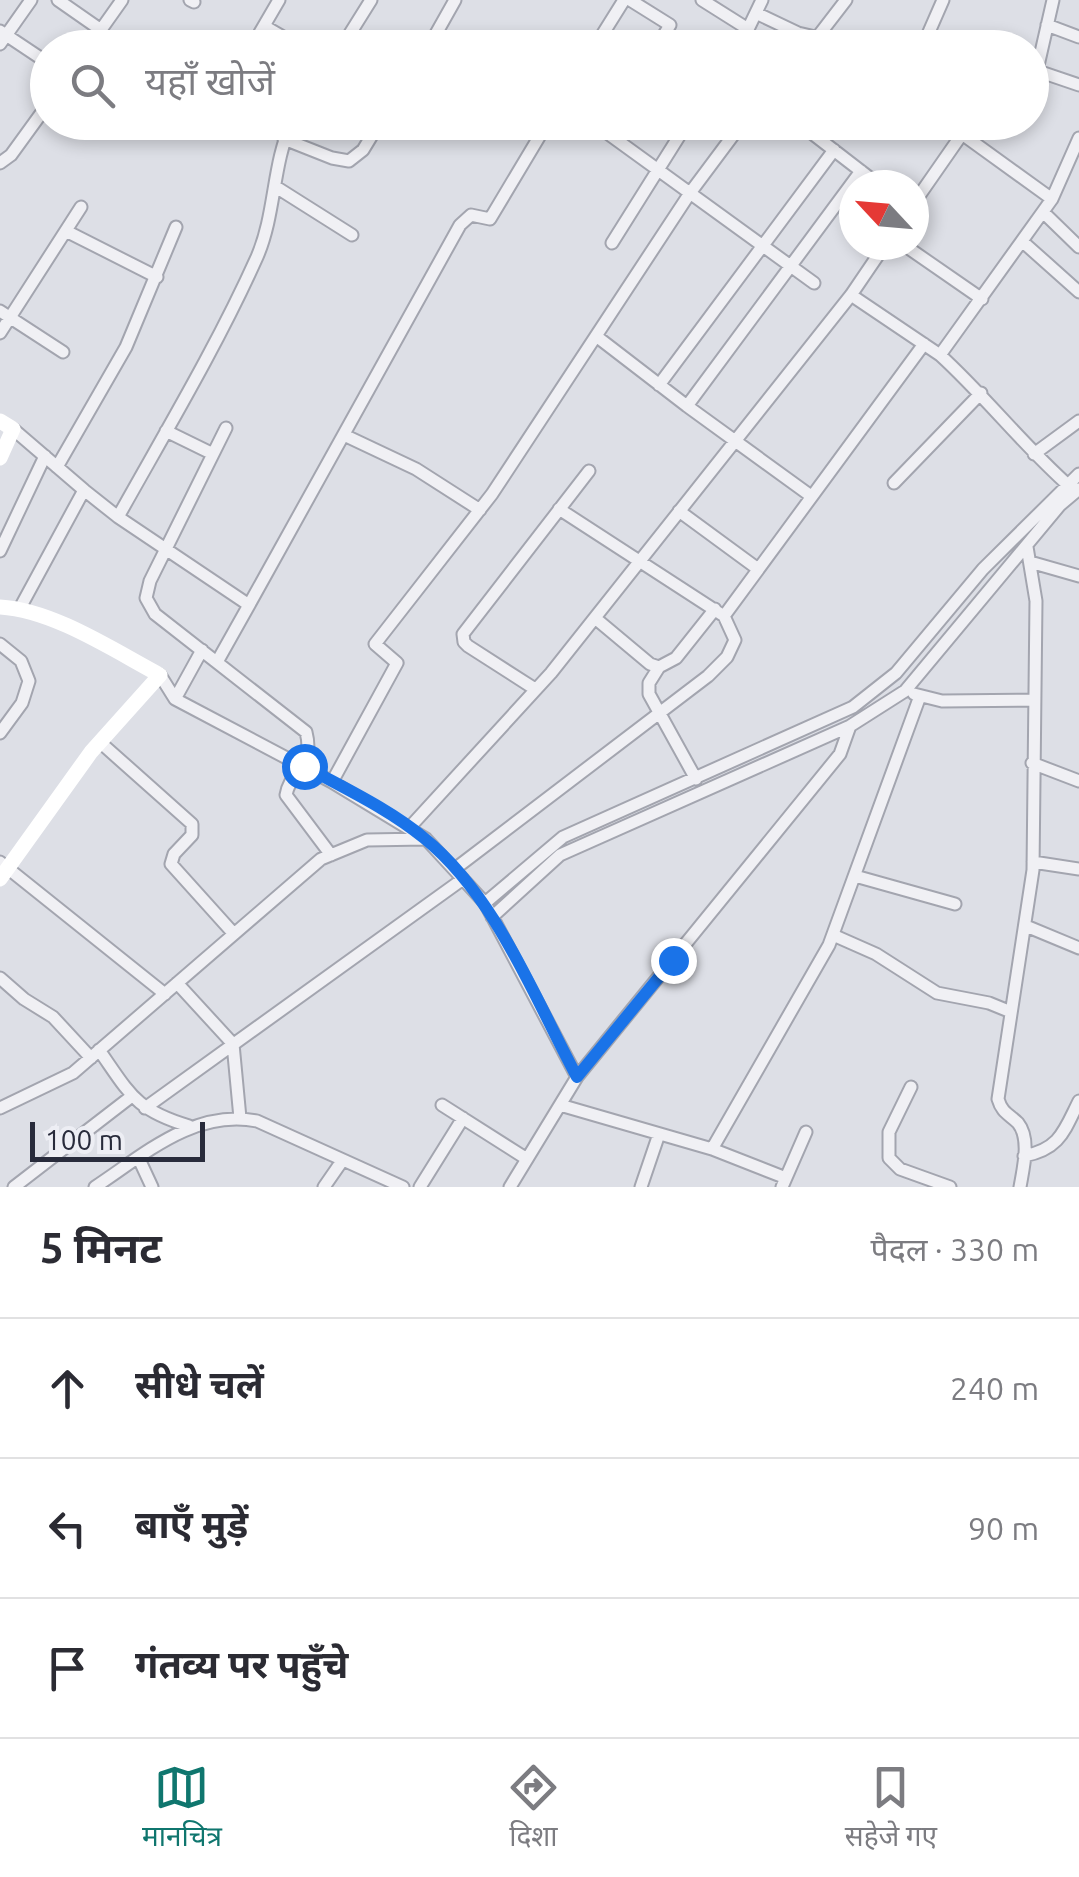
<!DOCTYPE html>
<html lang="hi">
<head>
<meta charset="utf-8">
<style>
  :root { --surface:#fff; --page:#f2f2f3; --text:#2b2b33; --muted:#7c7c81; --line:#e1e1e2; --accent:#0f766e }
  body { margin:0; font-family:Ubuntu,"Noto Sans Devanagari",sans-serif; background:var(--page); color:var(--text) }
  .compass { position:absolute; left:839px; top:170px; width:90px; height:90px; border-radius:50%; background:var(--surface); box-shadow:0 5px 15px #0003; rotate:296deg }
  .scale { position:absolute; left:30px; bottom:25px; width:175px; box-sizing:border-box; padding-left:10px; border:5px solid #282b3b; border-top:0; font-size:28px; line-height:35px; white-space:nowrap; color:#282b3b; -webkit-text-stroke:8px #edeef4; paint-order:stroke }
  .stop { position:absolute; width:30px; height:30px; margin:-22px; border:8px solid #1a73e8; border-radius:50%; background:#fff }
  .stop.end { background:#1a73e8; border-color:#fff; box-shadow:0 2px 10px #0008 }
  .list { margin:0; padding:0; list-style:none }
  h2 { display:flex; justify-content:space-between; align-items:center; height:130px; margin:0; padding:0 40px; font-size:42px }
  h2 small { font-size:32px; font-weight:400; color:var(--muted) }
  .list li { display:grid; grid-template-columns:65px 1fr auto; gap:30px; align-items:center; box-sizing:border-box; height:140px; padding:0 40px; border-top:2px solid var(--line) }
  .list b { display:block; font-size:38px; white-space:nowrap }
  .list em { font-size:32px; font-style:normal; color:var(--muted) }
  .icon { flex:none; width:55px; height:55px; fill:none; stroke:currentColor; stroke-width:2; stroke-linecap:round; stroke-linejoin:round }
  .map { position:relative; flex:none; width:1079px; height:1187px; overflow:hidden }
  .search { position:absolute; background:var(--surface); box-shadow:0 5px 15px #0003; left:30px; right:30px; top:30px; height:110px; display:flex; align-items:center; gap:25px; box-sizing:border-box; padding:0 35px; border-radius:55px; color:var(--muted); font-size:38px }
  .sheet { height:550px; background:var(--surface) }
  nav { display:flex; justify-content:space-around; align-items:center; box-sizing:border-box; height:140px; border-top:2px solid var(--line); background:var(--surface); font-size:28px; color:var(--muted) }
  nav a { display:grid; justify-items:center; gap:5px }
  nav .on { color:var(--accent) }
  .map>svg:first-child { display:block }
</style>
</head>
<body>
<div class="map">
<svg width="1079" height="1187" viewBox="0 0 1079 1187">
  <rect width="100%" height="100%" fill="#dddfe6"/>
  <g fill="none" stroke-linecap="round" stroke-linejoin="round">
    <g stroke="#a3a5af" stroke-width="15">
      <path id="minor" d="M58,0L101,30
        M190,0L194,2
        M630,0L670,25L656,48
        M702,0L748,29
        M756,13L798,33L863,48
        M1047,25L1079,37
        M264,26L302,48
        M0,31L48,63
        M0,44L31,0
        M88,48L122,0
        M251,48L279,0
        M341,48L371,0
        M428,48L455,0
        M594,48L624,0
        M739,48L762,0
        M809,48L846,0
        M922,48L943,0
        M1032,69L1079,85
        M1037,70L1053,0
        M592,122L814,283
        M809,131L879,185
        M284,139L332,158L349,161L363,150L380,122
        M0,163L11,155L48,104
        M276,187L352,235
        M914,203L962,134L1052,199
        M1043,212L1079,247
        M66,231L157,277
        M1023,242L1079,292
        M612,243L688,122
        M904,245L982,299
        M851,295L940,355L1052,199L1079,138
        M0,311L63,352
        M0,333L81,207
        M596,336L687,406
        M940,355C985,396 1022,444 1068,485
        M659,385L834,150
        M226,428L150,581L146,598L155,614L306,732C315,767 290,770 286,795L331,855
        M13,429L84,490L20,608
        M166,431L213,454
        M344,435L416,469L480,510
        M1034,454L1079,421
        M57,467L126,347L176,227
        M894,483L981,393
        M84,490L118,517L249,605L460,225L471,215L490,219L548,122
        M811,496L687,406L861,171
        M559,509L724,616L924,344
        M679,511L758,569
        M118,517C166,431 217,346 257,257C276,213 272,164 292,122
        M0,551L45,456
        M1030,562L1079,576
        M595,618L650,664L659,667L676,658L715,609
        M0,644L21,661L29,681L22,703L0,733
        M217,662L249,605
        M659,667L649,683V694L696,779
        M160,675L175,699L332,782L426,839L485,903L577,1077
        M535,689L468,646L464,642L463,634L589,471
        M914,694L942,701L1033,700
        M175,699L202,650
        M101,743L192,824V835L174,854L171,864L234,934
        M1032,763L1079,781
        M332,782L397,663L375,644L492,494L690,193L743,122
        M410,827L551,673L851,295L885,245
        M0,862L165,994
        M1033,862L1079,869
        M456,868L708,676L727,657L735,640L724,616
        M855,876L955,904
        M485,903L563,837L853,707L896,673L983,569L1079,474
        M492,917L560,855L850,726L905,691L1060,505L1079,489
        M1026,926L1079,948
        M833,935L876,954L937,993L989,1003L1011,1012
        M0,978L24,999L53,1017L91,1058
        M177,983L233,1044L240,1118
        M99,1050C130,1094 135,1110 189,1126
        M911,1087L889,1132V1158L900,1169L950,1187
        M442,1105L527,1159
        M560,1105L712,1149L786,1178
        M0,1108L73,1073L321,859L367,840L425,839
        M145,1108L463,879
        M712,1149L829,945L920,696
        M1024,1156C1060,1149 1064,1131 1079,1101
        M139,1159L152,1187
        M14,1187L132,1096
        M95,1187C145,1154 194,1109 257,1121L403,1187
        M324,1187L342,1161
        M420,1187L463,1118
        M510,1187L577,1077L840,754L850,726
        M641,1187L659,1134
        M782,1187L806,1132
        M1020,1187C1023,1169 1031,1139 1018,1123C1009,1114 1002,1113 998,1099L1033,870L1036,601L1027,547"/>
    </g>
    <use href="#minor" stroke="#f0f0f4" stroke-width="11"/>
    <path stroke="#fff" stroke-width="15" d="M0,421L13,429L0,458
      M0,607C53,610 113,650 160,675L91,752L0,879"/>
  </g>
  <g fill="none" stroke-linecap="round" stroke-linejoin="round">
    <path stroke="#1a73e8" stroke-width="12" d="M304,766C344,788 389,809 424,838C496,896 534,997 577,1077L673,960"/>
  </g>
</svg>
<svg class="compass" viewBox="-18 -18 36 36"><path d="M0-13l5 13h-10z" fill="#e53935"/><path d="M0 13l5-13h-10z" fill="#7c7c81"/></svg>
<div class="scale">100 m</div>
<div class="stop" style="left:304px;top:766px"></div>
<div class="stop end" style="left:673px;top:960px"></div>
<div class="search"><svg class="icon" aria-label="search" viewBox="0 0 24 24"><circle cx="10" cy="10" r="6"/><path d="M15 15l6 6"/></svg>यहाँ खोजें</div>
</div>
<section class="sheet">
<h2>5 मिनट<small>पैदल · 330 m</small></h2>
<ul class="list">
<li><svg class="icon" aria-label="ahead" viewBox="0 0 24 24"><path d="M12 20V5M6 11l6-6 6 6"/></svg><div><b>सीधे चलें</b></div><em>240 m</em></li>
<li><svg class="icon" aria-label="left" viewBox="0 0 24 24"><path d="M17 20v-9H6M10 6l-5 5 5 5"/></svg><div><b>बाएँ मुड़ें</b></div><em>90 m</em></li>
<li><svg class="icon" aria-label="arrive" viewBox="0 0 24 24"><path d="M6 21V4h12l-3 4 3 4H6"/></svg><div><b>गंतव्य पर पहुँचे</b></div></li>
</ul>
</section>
<nav>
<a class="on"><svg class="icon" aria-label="map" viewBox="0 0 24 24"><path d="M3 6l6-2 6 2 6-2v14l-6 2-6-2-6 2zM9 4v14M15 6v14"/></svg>मानचित्र</a>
<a><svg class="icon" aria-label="directions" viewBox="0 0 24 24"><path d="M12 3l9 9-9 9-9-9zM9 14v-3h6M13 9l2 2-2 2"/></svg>दिशा</a>
<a><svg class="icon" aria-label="saved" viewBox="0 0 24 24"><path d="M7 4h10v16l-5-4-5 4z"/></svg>सहेजे गए</a>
</nav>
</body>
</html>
